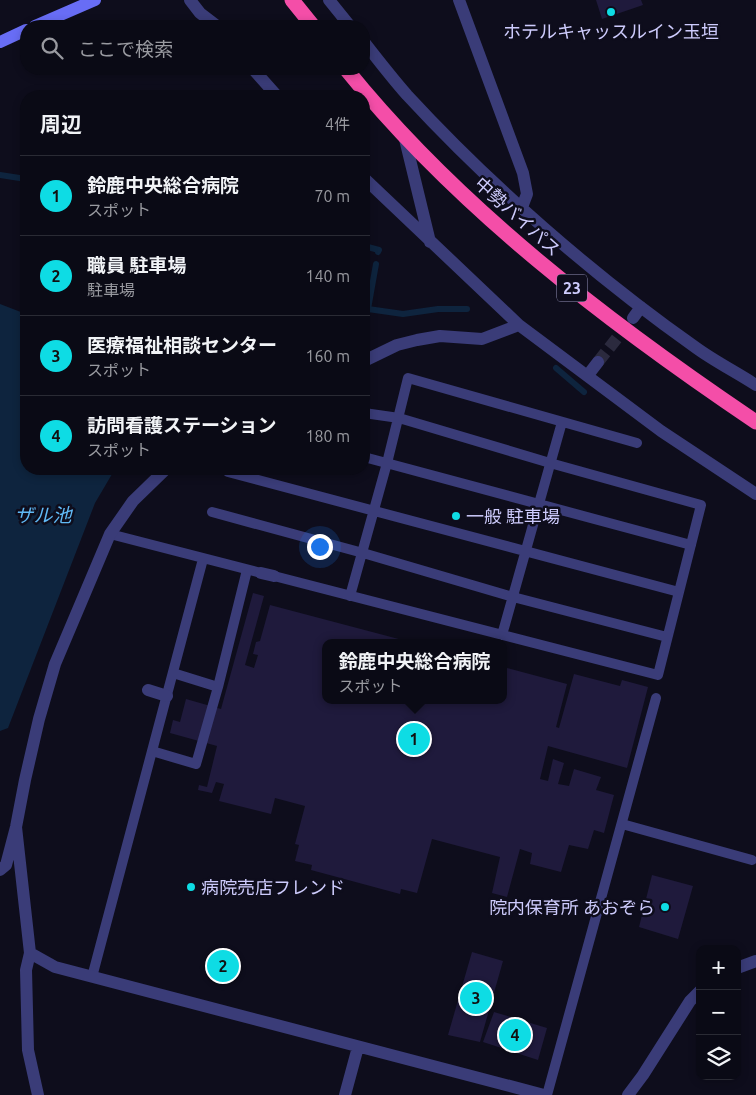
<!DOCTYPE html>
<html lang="ja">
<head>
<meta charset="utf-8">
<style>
  :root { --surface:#0a0a15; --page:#13131e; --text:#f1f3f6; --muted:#999aa0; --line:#2a2b34; --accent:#0edce4 }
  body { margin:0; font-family:Ubuntu,"Noto Sans JP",sans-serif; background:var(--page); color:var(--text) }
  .controls { position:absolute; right:15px; bottom:15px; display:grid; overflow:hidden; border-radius:10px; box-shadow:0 2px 8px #0003 }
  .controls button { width:45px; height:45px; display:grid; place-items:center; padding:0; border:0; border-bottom:1px solid var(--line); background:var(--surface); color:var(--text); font:25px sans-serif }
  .you { position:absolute; left:319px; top:546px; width:18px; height:18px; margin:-12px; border:4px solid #fff; border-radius:50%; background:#1a73e8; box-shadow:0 0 0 8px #1a73e833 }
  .badge { display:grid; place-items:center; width:32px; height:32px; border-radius:50%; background:var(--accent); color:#111; font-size:16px; font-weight:700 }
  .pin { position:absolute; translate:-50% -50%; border:2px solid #fff; box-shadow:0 1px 5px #0006 }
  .popup { position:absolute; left:322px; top:639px; width:185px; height:65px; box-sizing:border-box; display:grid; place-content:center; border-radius:10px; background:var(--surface); filter:drop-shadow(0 1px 4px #0005); font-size:16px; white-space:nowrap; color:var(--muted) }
  .popup b { font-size:19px; color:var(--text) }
  .popup::after { content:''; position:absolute; left:50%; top:100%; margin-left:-10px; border:10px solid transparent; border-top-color:var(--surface) }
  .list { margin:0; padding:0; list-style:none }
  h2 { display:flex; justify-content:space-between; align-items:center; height:65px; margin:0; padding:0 20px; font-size:21px }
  h2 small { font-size:16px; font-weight:400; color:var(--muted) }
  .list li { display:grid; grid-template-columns:32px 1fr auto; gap:15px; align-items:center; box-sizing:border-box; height:80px; padding:0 20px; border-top:1px solid var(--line) }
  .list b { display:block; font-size:19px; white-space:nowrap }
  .list p { margin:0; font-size:16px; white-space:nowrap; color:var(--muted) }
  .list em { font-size:16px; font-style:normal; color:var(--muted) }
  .icon { flex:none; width:28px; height:28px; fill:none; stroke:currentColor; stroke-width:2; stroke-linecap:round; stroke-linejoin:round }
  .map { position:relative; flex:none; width:756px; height:1095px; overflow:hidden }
  .search { position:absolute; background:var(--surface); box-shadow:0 2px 8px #0003; left:20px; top:20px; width:350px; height:55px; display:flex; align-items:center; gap:12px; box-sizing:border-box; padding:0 18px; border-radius:20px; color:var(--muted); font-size:19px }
  .panel { position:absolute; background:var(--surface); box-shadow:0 2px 8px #0003; left:20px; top:90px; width:350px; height:385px; border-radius:20px }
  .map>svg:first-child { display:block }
</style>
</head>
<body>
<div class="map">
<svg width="756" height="1095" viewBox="0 0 756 1095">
  <rect width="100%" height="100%" fill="#0e0d1c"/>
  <path fill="#0e243e" d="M0,304L26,314V469H115L95,503L8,728L0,731Z"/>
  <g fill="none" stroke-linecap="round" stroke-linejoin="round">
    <path stroke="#0e243e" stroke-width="6" d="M0,175L26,179
      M364,246L379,250L378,252
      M376,264L368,309L403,314L438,309H467
      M556,368L584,392"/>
  </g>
  <path fill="#1f1a3c" d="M596,0H641L643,5L602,19Z
    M253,593L264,596L245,665L254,668L258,655L253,654L256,642L260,641L270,605L410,642L325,643V700H503V667L567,684L556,727L559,728L574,674L620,686L622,680L648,687L627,768L548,746L540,779L548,781L553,759L564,763L558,784L569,786L574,769L601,777L596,790L614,795L604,833L594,830L588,849L569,845L561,872L530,864L532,853L520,849L507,897L492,893L500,857L432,839L417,893L401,889L400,894L311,870L312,865L295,861L299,845L295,844L305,806L275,798L271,814L219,801L224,784L216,782L212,793L198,790L199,785L207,787L217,746L170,733L173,720L180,722L186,699L221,709Z
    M652,875L693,886L678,939L639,927Z
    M472,952L503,961L480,1042L448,1035Z
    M494,1012L547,1028L538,1060L483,1042Z"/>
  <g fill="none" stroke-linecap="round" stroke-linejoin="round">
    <path stroke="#2b2a3e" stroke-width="12" stroke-dasharray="12 6" stroke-linecap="butt" d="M598,362L629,323"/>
    <path stroke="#3a3c78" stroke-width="10" d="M364,457L691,545
      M228,472L679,592
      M212,512L363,553L513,597L667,637
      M110,534L261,573
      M274,576L658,675L701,505L550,463L399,418L364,413
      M350,596L387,463L408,378L637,443
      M502,635L562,422
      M173,673L218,687
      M152,751L196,764L218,687L247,570
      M622,824L752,860
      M92,977L203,559
      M547,1095L656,698"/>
    <path stroke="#3a3c78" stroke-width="12" d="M190,0L200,13L217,26
      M329,0L350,26
      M459,0L523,173L527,194L522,207
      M364,42C378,60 392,78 407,95C492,187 593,275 695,347C714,361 736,372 756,385
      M253,69L277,96
      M404,135L430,242
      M364,178L519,325
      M633,318L641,307
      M364,361L397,345L417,340L440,336L482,339L519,325L661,431L756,494
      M588,375L598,362
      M261,573L274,576
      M148,690L167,696
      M16,827L30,953L55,967L544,1095
      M0,870L6,865L16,827L25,780L39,719L55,664L80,605L110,534L133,501L166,469
      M30,953L26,970L28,1050L38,1095
      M737,968L756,961
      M345,1095L358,1047
      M628,1095L643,1075L690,1001L700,991"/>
    <path stroke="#686df5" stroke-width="12" d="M35,26L95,0
      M0,42L26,30"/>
    <path stroke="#f44ea8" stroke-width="15" d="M292,0L313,26
      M346,69C458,208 609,323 756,422"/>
  </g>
  <g fill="#0edce4" stroke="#0e0d1c" stroke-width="2">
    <circle cx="611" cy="12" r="5"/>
    <circle cx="456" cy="516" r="5"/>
    <circle cx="191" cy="887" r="5"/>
    <circle cx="665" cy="907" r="5"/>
  </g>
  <g text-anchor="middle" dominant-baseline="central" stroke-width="5" stroke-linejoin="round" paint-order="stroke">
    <rect fill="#0e0d1c" stroke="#9492b9" stroke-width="1" x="557" y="274.5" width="30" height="27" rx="4"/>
    <g font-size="16" font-weight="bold" fill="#cdcbfc">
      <text x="572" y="288">23</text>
    </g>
    <g font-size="18" fill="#cdcbfc" stroke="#0e0d1c" text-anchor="start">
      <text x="611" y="31" text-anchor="middle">ホテルキャッスルイン玉垣</text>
      <text x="466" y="516">一般 駐車場</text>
      <text x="201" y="887">病院売店フレンド</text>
      <text x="655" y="907" text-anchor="end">院内保育所 あおぞら</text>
    </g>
    <g font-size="18" fill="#cdcbfc" stroke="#0e0d1c">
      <text transform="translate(518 216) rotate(42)">中勢バイパス</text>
    </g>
    <g font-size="19" font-style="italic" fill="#60b9f5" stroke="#0e0d1c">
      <text x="43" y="515">ザル池</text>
    </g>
  </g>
</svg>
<div class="controls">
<button>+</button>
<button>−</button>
<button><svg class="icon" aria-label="layers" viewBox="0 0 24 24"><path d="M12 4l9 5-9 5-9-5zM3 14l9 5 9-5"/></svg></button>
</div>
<div class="you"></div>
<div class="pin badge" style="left:414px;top:739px">1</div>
<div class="popup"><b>鈴鹿中央総合病院</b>スポット</div>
<div class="pin badge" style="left:223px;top:966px">2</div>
<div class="pin badge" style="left:476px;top:998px">3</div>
<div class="pin badge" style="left:515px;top:1035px">4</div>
<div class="search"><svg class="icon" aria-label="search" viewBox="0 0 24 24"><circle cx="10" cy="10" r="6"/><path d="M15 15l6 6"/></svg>ここで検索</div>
<section class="panel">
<h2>周辺<small>4件</small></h2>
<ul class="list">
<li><span class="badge">1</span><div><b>鈴鹿中央総合病院</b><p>スポット</p></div><em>70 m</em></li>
<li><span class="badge">2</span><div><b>職員 駐車場</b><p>駐車場</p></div><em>140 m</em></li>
<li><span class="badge">3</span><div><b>医療福祉相談センター</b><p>スポット</p></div><em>160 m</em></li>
<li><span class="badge">4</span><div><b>訪問看護ステーション</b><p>スポット</p></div><em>180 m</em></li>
</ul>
</section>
</div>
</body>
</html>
